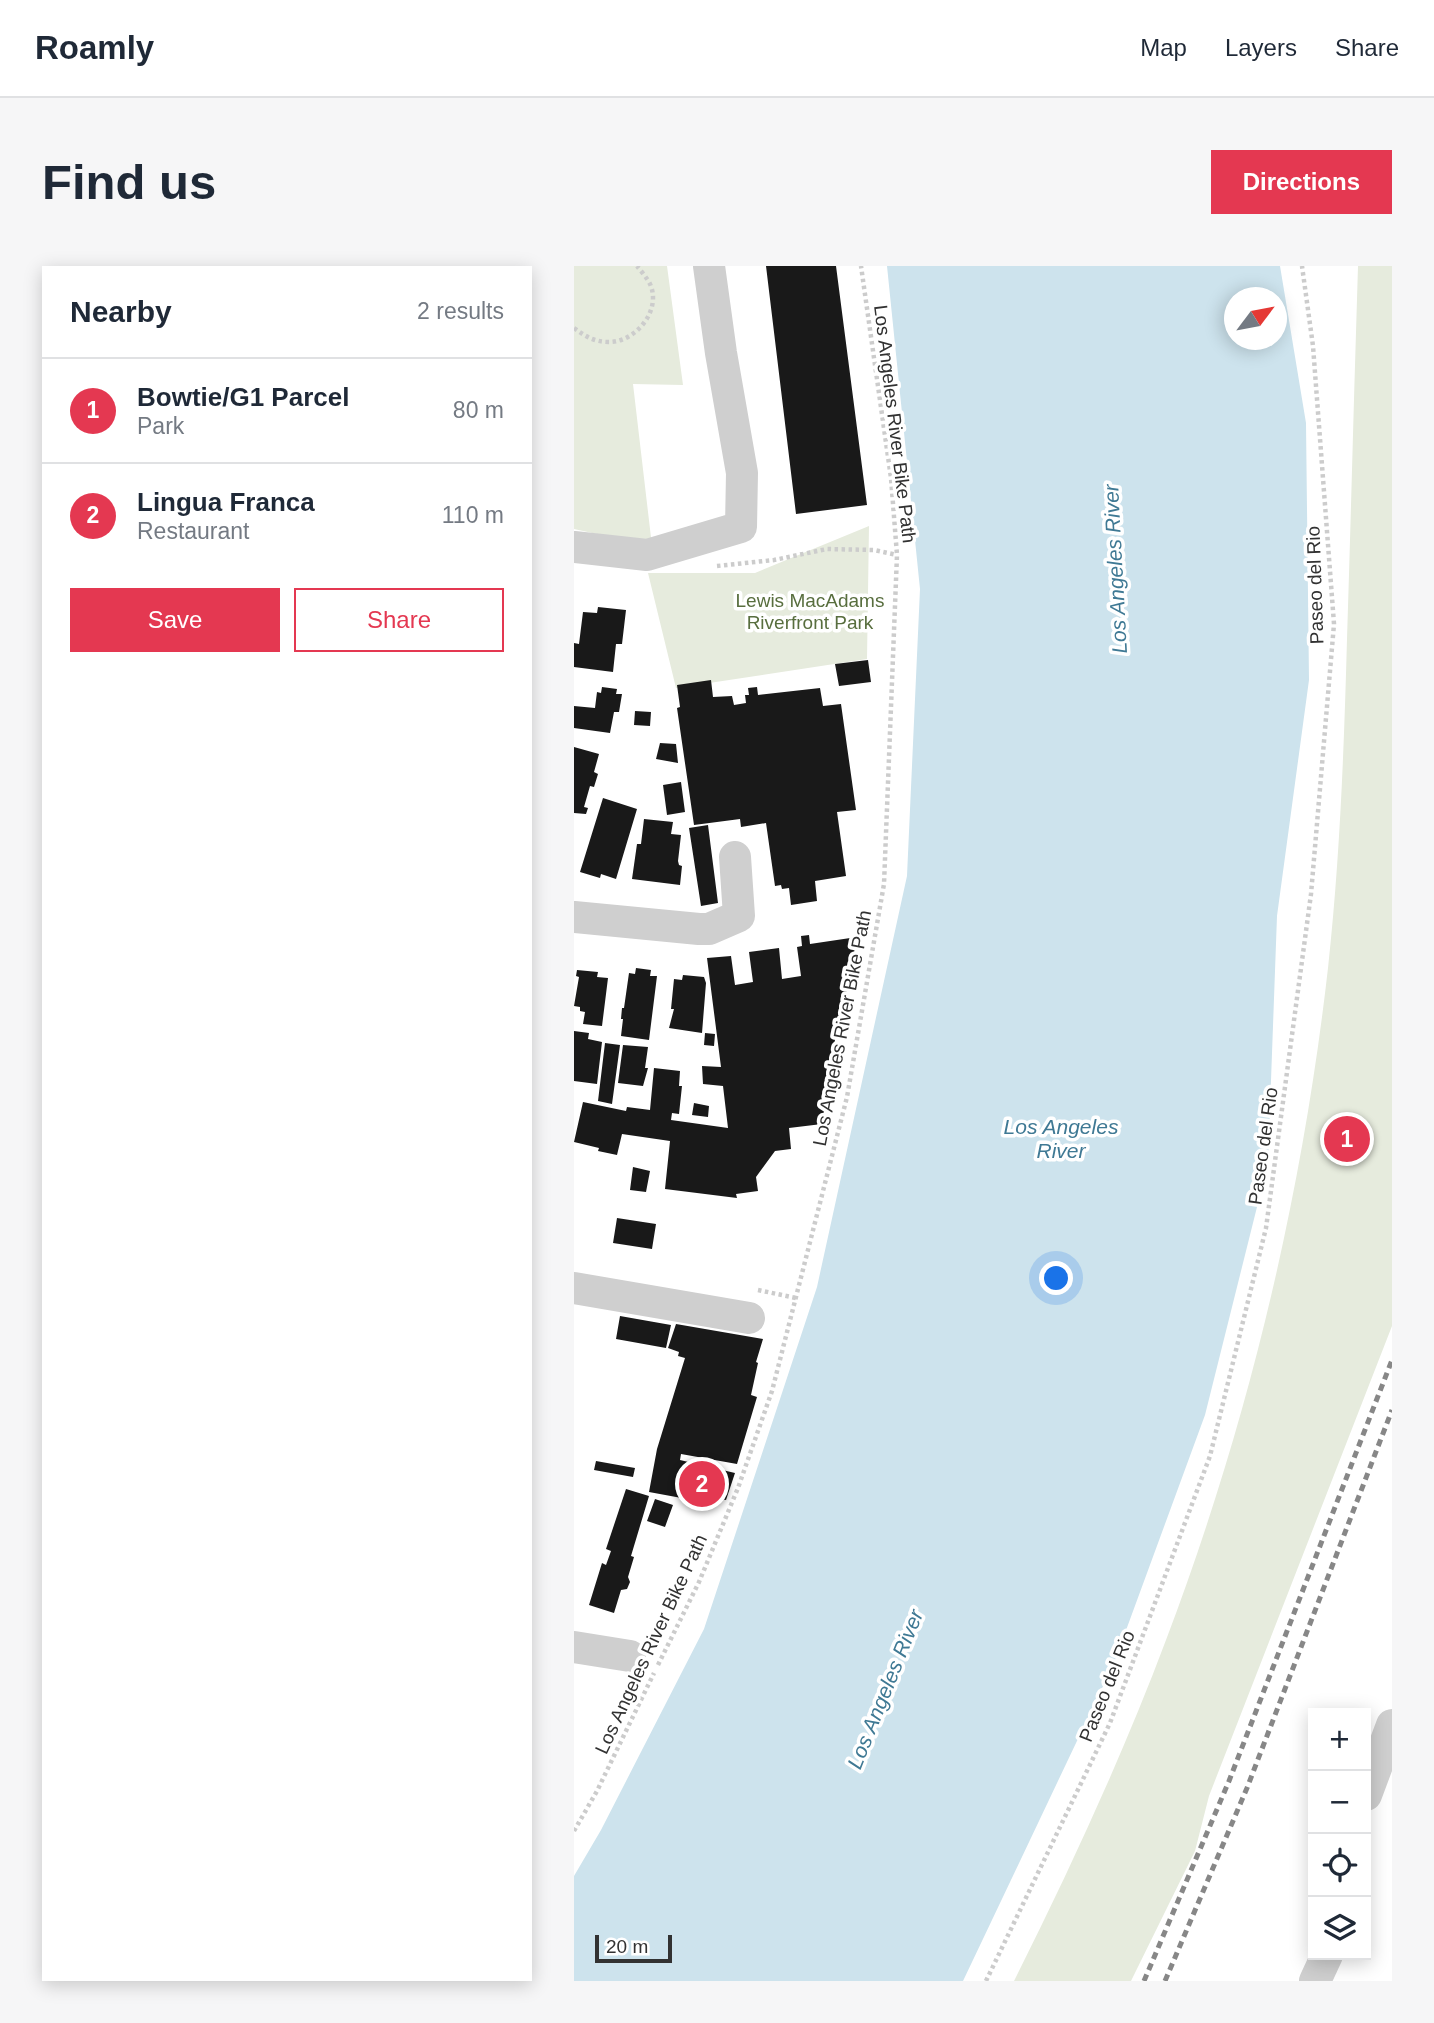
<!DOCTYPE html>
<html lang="en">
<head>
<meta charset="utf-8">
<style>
  :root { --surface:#fff; --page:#f6f6f7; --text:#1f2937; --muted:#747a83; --line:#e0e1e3; --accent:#e43851 }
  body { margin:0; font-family:Helvetica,sans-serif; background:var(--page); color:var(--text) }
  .controls { position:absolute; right:21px; bottom:21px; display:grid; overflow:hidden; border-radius:0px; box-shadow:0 4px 18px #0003 }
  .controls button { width:63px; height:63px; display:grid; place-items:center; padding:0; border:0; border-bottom:2px solid var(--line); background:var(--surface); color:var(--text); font:35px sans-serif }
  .compass { position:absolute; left:650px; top:21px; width:63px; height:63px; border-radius:50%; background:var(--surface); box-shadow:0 4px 18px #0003; rotate:58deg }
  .scale { position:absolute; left:21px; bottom:18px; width:77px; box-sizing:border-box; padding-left:7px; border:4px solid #323232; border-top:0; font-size:19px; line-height:24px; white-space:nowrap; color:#323232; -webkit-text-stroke:5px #fff; paint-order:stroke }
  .you { position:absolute; left:483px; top:1013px; width:24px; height:24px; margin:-18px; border:5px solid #fff; border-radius:50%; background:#1a73e8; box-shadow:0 0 0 10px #1a73e833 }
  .badge { display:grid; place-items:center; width:46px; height:46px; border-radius:50%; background:var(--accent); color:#fff; font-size:23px; font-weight:700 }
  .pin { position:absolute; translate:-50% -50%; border:4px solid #fff; box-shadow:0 2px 7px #0006 }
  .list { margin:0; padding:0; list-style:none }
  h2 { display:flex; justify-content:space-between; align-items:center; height:91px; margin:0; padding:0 28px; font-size:30px }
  h2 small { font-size:23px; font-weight:400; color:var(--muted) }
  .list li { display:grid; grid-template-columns:46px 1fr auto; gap:21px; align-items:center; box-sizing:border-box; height:105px; padding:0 28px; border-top:2px solid var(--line) }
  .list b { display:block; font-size:26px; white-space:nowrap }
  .list p { margin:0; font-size:23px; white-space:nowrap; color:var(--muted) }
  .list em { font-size:23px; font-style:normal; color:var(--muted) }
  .actions { display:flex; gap:14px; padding:21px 28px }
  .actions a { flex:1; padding:16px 0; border:2px solid var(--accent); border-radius:0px; text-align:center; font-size:24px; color:var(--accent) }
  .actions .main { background:var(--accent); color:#fff }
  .icon { flex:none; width:38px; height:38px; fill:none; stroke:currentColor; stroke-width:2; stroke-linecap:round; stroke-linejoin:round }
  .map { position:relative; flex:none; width:818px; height:1715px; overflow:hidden; border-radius:0px }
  header { display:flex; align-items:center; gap:42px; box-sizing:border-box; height:98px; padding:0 35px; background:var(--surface); border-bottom:2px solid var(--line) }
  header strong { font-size:33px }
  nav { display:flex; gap:38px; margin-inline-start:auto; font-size:24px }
  .intro { display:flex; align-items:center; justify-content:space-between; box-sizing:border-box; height:168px; padding:0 42px }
  h1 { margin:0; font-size:49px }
  .button { padding:18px 32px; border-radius:0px; background:var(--accent); color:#fff; font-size:24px; font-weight:700 }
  main { display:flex; gap:42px; padding:0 42px }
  aside { flex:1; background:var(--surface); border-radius:0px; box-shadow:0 4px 18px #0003 }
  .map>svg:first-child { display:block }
</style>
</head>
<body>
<header>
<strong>Roamly</strong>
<nav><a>Map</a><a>Layers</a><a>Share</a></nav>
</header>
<div class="intro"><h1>Find us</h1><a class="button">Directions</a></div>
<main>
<aside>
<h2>Nearby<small>2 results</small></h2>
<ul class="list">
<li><span class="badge">1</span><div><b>Bowtie/G1 Parcel</b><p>Park</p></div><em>80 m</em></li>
<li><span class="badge">2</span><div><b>Lingua Franca</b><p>Restaurant</p></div><em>110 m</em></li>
</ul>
<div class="actions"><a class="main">Save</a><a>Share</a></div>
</aside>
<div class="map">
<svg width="818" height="1715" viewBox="0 0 818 1715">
  <rect width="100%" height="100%" fill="#fff"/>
  <path fill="#e6ebdd" d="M0,0H93L109,119L59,118L78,280L0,263Z
    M784,0H818V1060L635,1530L621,1585L557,1715H440C496,1603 548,1491 592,1374C674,1158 728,931 754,702C766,592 770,483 773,373C777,249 780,124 784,0Z
    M295,260L293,393L102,422L74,307H181Z"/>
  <path fill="#cde3ed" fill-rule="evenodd" d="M313,0H706L732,157L735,414L703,650L694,897L631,1149L540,1397L389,1715H0V1610L27,1564L130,1363L243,1021L333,610L346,323ZM660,32H702V74H660Z"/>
  <path fill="#191919" d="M192,0H262L293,239L222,248Z
    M24,341L52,344L48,378H42L39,406L0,401V377L5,378L9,346L23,347Z
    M294,394L297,416L265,420L261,398Z
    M137,414L139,431L158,430L160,439L172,437L171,429H175L174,422L183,421L184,429L246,422L249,440L267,438L282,544L263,546L272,610L241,615L243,635L217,639L215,622L208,623L207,619L201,620L192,557L167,561L166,553L120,559L103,442L106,441L103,419Z
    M28,421L43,423L42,428H48L45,446H40L36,467L0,462V440L21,442L23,426L27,427Z
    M61,445L77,446L76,460L60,459Z
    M86,477L102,478L104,497L82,493Z
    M0,481L25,488L20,506L24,508L20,521L16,520L10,541L14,542L12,548L0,547Z
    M107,516L111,546L93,549L89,519Z
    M29,532L63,543L42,613L27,608L26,612L6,606Z
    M70,553L99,556L97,568L107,569L104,595L105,599L108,600L106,619L58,613L63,578H67Z
    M134,559L144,637L127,640L115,562Z
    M235,669L236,678L283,671L271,735H267L248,858L215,862L217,883L201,885L182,911L184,925L162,928L163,932L91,923L96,875L48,868L43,889L24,885L25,882L0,876L9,836L52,845L53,841L76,844L80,802L106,805L105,820H108L105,848L98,847L97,854L154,862L149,820L129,818L128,800L147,801L133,692L157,690L161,719L179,716L175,686L205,682L208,713L227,710L223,681L228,680L227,670Z
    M62,702L77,704L76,710H83L75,774L47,770L49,753H47L48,742H50L55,707L61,708Z
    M3,704L24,706L23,711L34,712L28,760L9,758L11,746L6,745V741L0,740L5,711L2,710Z
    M109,709L130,711L132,717L128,767L95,762L100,743H97L100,713L108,714Z
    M0,765L15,767L14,773L28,776L23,818L0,815Z
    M131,767L141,768L140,780L130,779Z
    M31,777L46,779L38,838L24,835Z
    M49,779L74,781L71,802H74L69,820L44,817Z
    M120,837L135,840L134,851L118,849Z
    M59,901L76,905L72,926L56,924Z
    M43,952L82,958L78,983L39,977Z
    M46,1050L97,1059L92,1082L42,1073Z
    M102,1058L189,1073L182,1096L184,1097L177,1129L183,1131L163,1198L107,1188L106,1194L161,1207L152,1234L141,1232L140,1238L75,1226L83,1183L111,1092L104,1090L105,1086L94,1082Z
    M22,1195L61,1202L59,1211L20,1204Z
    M52,1223L75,1230L57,1290L60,1291L54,1311L56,1316L53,1323L47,1324L40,1347L15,1339L28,1297L32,1299L37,1285L32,1283Z
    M81,1233L99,1239L91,1261L73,1255Z"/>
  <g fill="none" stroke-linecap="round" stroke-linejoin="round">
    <path stroke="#ccc" stroke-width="4.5" stroke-dasharray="3.5 3.5" stroke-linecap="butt" d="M0,62C11,70 20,76 35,76C62,76 88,44 76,18C73,12 67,5 63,0
      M143,300L200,294L253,283L300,284L323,289
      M184,1024L222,1032
      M84,1399L125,1316L164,1222L198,1125L273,831L310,618L323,289L317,212L287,0
      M0,1565L23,1525L80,1407
      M412,1715L536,1457L636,1190L692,962L737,628L760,358L739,80L728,0"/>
    <path stroke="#cfcfcf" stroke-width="32" d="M0,281L73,289L167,261L168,207L147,87L135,0
      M0,651L125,663H135L165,650L161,591
      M0,1022L175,1052
      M0,1381L56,1390
      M792,1529L818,1459
      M741,1715L753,1689"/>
    <path stroke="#878787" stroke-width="5" stroke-dasharray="7 5" stroke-linecap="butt" d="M570,1715L655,1515L818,1094
      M591,1715L673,1522L818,1144"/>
  </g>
  <g text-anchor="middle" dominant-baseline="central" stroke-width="7" stroke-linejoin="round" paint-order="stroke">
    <g font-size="19" fill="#323232" stroke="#fff">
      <text transform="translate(321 158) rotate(83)">Los Angeles River Bike Path</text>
      <text transform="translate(741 319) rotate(-92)">Paseo del Rio</text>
      <text transform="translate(268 762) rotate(-79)">Los Angeles River Bike Path</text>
      <text transform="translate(689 880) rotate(-82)">Paseo del Rio</text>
      <text transform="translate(77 1378) rotate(-65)">Los Angeles River Bike Path</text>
      <text transform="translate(533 1420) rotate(-68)">Paseo del Rio</text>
    </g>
    <g font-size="19" fill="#586e3e" stroke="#fff">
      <text x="236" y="334">Lewis MacAdams<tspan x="236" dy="22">Riverfront Park</tspan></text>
    </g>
    <g font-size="21" font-style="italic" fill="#3f7994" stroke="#fff">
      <text transform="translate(541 303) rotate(-93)">Los Angeles River</text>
      <text x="487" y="860">Los Angeles<tspan x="487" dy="24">River</tspan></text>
      <text transform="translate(311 1423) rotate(-68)">Los Angeles River</text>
    </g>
  </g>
</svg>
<div class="controls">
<button>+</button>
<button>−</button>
<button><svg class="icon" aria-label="locate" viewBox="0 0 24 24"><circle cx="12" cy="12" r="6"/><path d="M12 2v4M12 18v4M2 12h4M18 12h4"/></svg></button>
<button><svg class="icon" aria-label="layers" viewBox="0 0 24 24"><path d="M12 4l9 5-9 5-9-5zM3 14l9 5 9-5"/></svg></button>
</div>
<svg class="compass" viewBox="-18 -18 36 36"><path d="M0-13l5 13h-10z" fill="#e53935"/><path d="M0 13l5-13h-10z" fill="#747a83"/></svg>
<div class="scale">20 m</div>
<div class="you"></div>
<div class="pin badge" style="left:773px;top:873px">1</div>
<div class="pin badge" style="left:128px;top:1218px">2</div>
</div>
</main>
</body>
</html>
